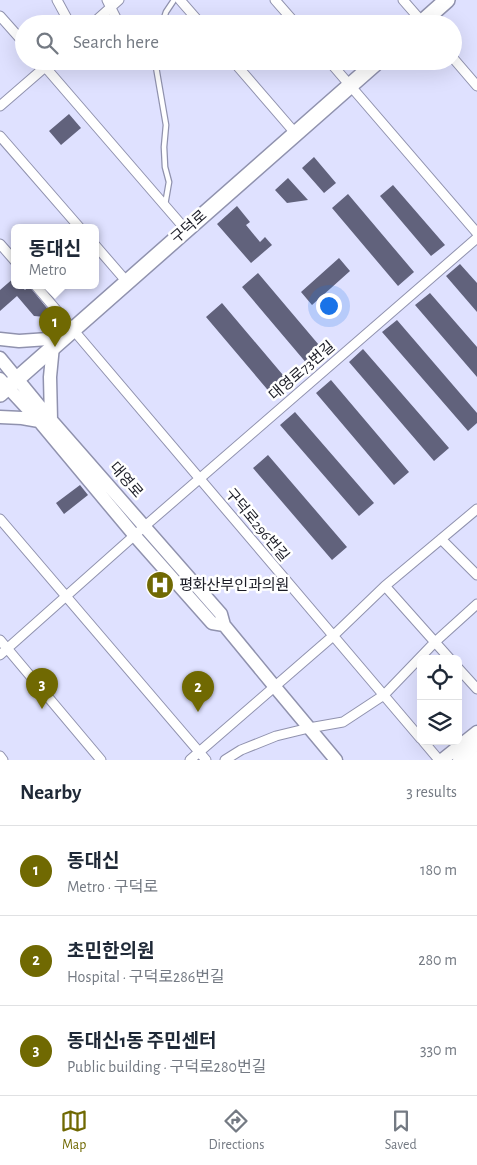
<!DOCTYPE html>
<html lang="en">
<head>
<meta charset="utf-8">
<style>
  :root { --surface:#fff; --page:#f2f2f3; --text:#1f2937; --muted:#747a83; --line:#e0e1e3; --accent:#706902 }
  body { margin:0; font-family:"Alegreya Sans","Noto Sans KR",sans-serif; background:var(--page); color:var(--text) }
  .controls { position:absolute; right:15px; bottom:15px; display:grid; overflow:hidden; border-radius:8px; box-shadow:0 5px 20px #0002 }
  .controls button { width:45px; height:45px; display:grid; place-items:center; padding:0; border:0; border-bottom:1px solid var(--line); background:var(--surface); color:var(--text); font:25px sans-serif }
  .you { position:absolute; left:328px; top:305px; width:18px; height:18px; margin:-12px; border:4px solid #fff; border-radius:50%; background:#1a73e8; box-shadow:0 0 0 8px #1a73e833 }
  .badge { display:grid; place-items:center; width:32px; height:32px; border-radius:50%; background:var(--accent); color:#fff; font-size:16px; font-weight:700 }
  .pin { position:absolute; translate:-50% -41px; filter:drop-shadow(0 1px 2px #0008) }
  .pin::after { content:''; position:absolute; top:26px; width:18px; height:15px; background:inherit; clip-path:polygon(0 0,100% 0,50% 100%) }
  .popup { position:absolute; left:11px; top:224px; width:88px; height:65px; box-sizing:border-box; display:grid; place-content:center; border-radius:8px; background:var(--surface); filter:drop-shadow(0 1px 4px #0005); font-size:16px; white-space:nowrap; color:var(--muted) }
  .popup b { font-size:19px; color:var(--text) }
  .popup::after { content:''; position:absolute; left:50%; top:100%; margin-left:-10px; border:10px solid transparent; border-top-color:var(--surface) }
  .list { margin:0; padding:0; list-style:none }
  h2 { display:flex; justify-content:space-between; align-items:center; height:65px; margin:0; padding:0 20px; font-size:21px }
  h2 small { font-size:16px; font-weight:400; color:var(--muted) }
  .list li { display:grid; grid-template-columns:32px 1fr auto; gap:15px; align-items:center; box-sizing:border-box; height:90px; padding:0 20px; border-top:1px solid var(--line) }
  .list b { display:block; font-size:19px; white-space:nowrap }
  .list p { margin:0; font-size:16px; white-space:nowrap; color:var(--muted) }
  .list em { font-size:16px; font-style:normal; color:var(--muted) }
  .icon { flex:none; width:28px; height:28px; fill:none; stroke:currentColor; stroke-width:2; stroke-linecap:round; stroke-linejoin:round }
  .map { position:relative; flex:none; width:477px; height:760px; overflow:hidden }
  .search { position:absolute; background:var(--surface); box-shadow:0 5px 20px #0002; left:15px; right:15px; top:15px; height:55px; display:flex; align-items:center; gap:12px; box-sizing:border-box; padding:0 18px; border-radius:28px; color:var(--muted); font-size:19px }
  .sheet { height:335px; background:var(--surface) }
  nav { display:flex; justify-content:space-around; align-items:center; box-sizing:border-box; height:70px; border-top:1px solid var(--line); background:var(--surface); font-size:14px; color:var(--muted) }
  nav a { display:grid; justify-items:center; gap:2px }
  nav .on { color:var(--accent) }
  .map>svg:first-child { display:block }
</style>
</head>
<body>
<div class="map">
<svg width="477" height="760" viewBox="0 0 477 760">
  <rect width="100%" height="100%" fill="#dfe1ff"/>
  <path fill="#61627c" d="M69,114L81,128L61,145L49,131Z
    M314,157L336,183L324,193L302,168Z
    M288,178L308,200L287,203L275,190Z
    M393,185L445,245L431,256L380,196Z
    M348,194L414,272L398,286L332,208Z
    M237,206L250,222L246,225L260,242L265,237L272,245L251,263L217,224Z
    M339,258L350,271L312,305L301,292Z
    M460,264L477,283V312L446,276Z
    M258,273L324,351L308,365L242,287Z
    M15,277V286H21L25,290L29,286L51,313L45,317L34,316L17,296L0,311V290Z
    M430,293L477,347V377L415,305Z
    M222,303L288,381L272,395L206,317Z
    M397,320L477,413V423L468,431L382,332Z
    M363,349L449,448L434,461L349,362Z
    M331,380L409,472L394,485L316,393Z
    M295,412L374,503L359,516L280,425Z
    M268,455L347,547L332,560L253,468Z
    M80,485L88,495L64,514L56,503Z"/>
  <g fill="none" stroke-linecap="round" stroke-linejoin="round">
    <g stroke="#9092ae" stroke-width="7">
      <path id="service" d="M162,24L166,12L174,0
        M155,61L166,125L164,147L165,167L169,182L165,205"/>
    </g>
    <g stroke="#9092ae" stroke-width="11">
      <path id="minor" d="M57,0L70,24
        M107,0L119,24
        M180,0L201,24
        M275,0L296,24
        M403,0L424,24
        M0,16L24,43
        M92,24L119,0
        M453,58L477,86
        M40,61L186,230
        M233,61L296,134
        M329,61L477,233
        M0,106L52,61
        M0,136L80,228
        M0,244L15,261
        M95,245L127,282
        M36,286L421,739
        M0,519L206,760
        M441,539L477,575
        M385,586L450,659
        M0,640L101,760
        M0,655L145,526L477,238
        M458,668L477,689
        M423,741L439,760
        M0,756L3,760
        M190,760L333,636L385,586L477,509
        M225,760L241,750L276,736L309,728L343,722L384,695L435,642L477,604"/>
    </g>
    <g stroke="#9092ae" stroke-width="15">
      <path id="secondary" d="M0,339L19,341L63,338
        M0,358L51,420L221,614L224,625L275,687L336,760
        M0,379L39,421L135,536L212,623L224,625
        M0,417L22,418L39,421
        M51,420L50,377L53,346
        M442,760L477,732
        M459,760L477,743
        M473,760L477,756"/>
    </g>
    <g stroke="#9092ae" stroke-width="18">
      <path id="primary" d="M420,24L447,0
        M0,394L378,61"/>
    </g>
    <use href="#service" stroke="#fff" stroke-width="4.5"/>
    <use href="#minor" stroke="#fff" stroke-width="9"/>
    <use href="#secondary" stroke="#fff" stroke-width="12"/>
    <use href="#primary" stroke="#fff" stroke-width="15"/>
  </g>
  <defs>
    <g id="hospital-disc" transform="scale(1.4375)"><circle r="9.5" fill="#706902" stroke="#fff"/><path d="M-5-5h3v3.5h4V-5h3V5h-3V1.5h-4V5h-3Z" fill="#fff"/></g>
  </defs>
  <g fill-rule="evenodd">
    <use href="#hospital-disc" x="160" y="585"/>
  </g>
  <g text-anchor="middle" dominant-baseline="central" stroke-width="5" stroke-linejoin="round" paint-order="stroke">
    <g font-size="15" fill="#1a1b25" stroke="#fff">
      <text transform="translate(189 227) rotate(-41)">구덕로</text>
      <text transform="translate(302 371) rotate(-41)">대영로73번길</text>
      <text transform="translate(126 480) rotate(49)">대영로</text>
      <text transform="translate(257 525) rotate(50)">구덕로296번길</text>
    </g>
    <g font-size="15" fill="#1a1b25" stroke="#fff" text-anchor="start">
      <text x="179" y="585">평화산부인과의원</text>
    </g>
  </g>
</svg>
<div class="controls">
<button><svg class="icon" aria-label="locate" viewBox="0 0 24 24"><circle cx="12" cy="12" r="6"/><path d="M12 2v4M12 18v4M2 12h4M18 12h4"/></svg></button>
<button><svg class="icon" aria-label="layers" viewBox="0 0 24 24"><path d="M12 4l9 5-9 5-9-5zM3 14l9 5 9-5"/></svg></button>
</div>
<div class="you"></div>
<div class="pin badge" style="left:55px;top:347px">1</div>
<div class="popup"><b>동대신</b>Metro</div>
<div class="pin badge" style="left:198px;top:712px">2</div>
<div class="pin badge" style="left:42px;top:709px">3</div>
<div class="search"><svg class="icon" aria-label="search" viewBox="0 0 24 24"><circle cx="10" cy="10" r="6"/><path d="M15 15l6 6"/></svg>Search here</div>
</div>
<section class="sheet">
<h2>Nearby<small>3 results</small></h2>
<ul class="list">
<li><span class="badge">1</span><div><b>동대신</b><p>Metro · 구덕로</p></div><em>180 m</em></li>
<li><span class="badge">2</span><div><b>초민한의원</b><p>Hospital · 구덕로286번길</p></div><em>280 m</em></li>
<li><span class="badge">3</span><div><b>동대신1동 주민센터</b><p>Public building · 구덕로280번길</p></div><em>330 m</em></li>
</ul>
</section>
<nav>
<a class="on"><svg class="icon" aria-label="map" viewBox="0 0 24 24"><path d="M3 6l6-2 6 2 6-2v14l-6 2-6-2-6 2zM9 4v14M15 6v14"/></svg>Map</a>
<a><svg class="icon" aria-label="directions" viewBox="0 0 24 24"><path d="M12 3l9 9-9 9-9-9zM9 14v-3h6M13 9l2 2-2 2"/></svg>Directions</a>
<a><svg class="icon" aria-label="saved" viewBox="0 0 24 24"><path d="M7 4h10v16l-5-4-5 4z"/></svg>Saved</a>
</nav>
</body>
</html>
